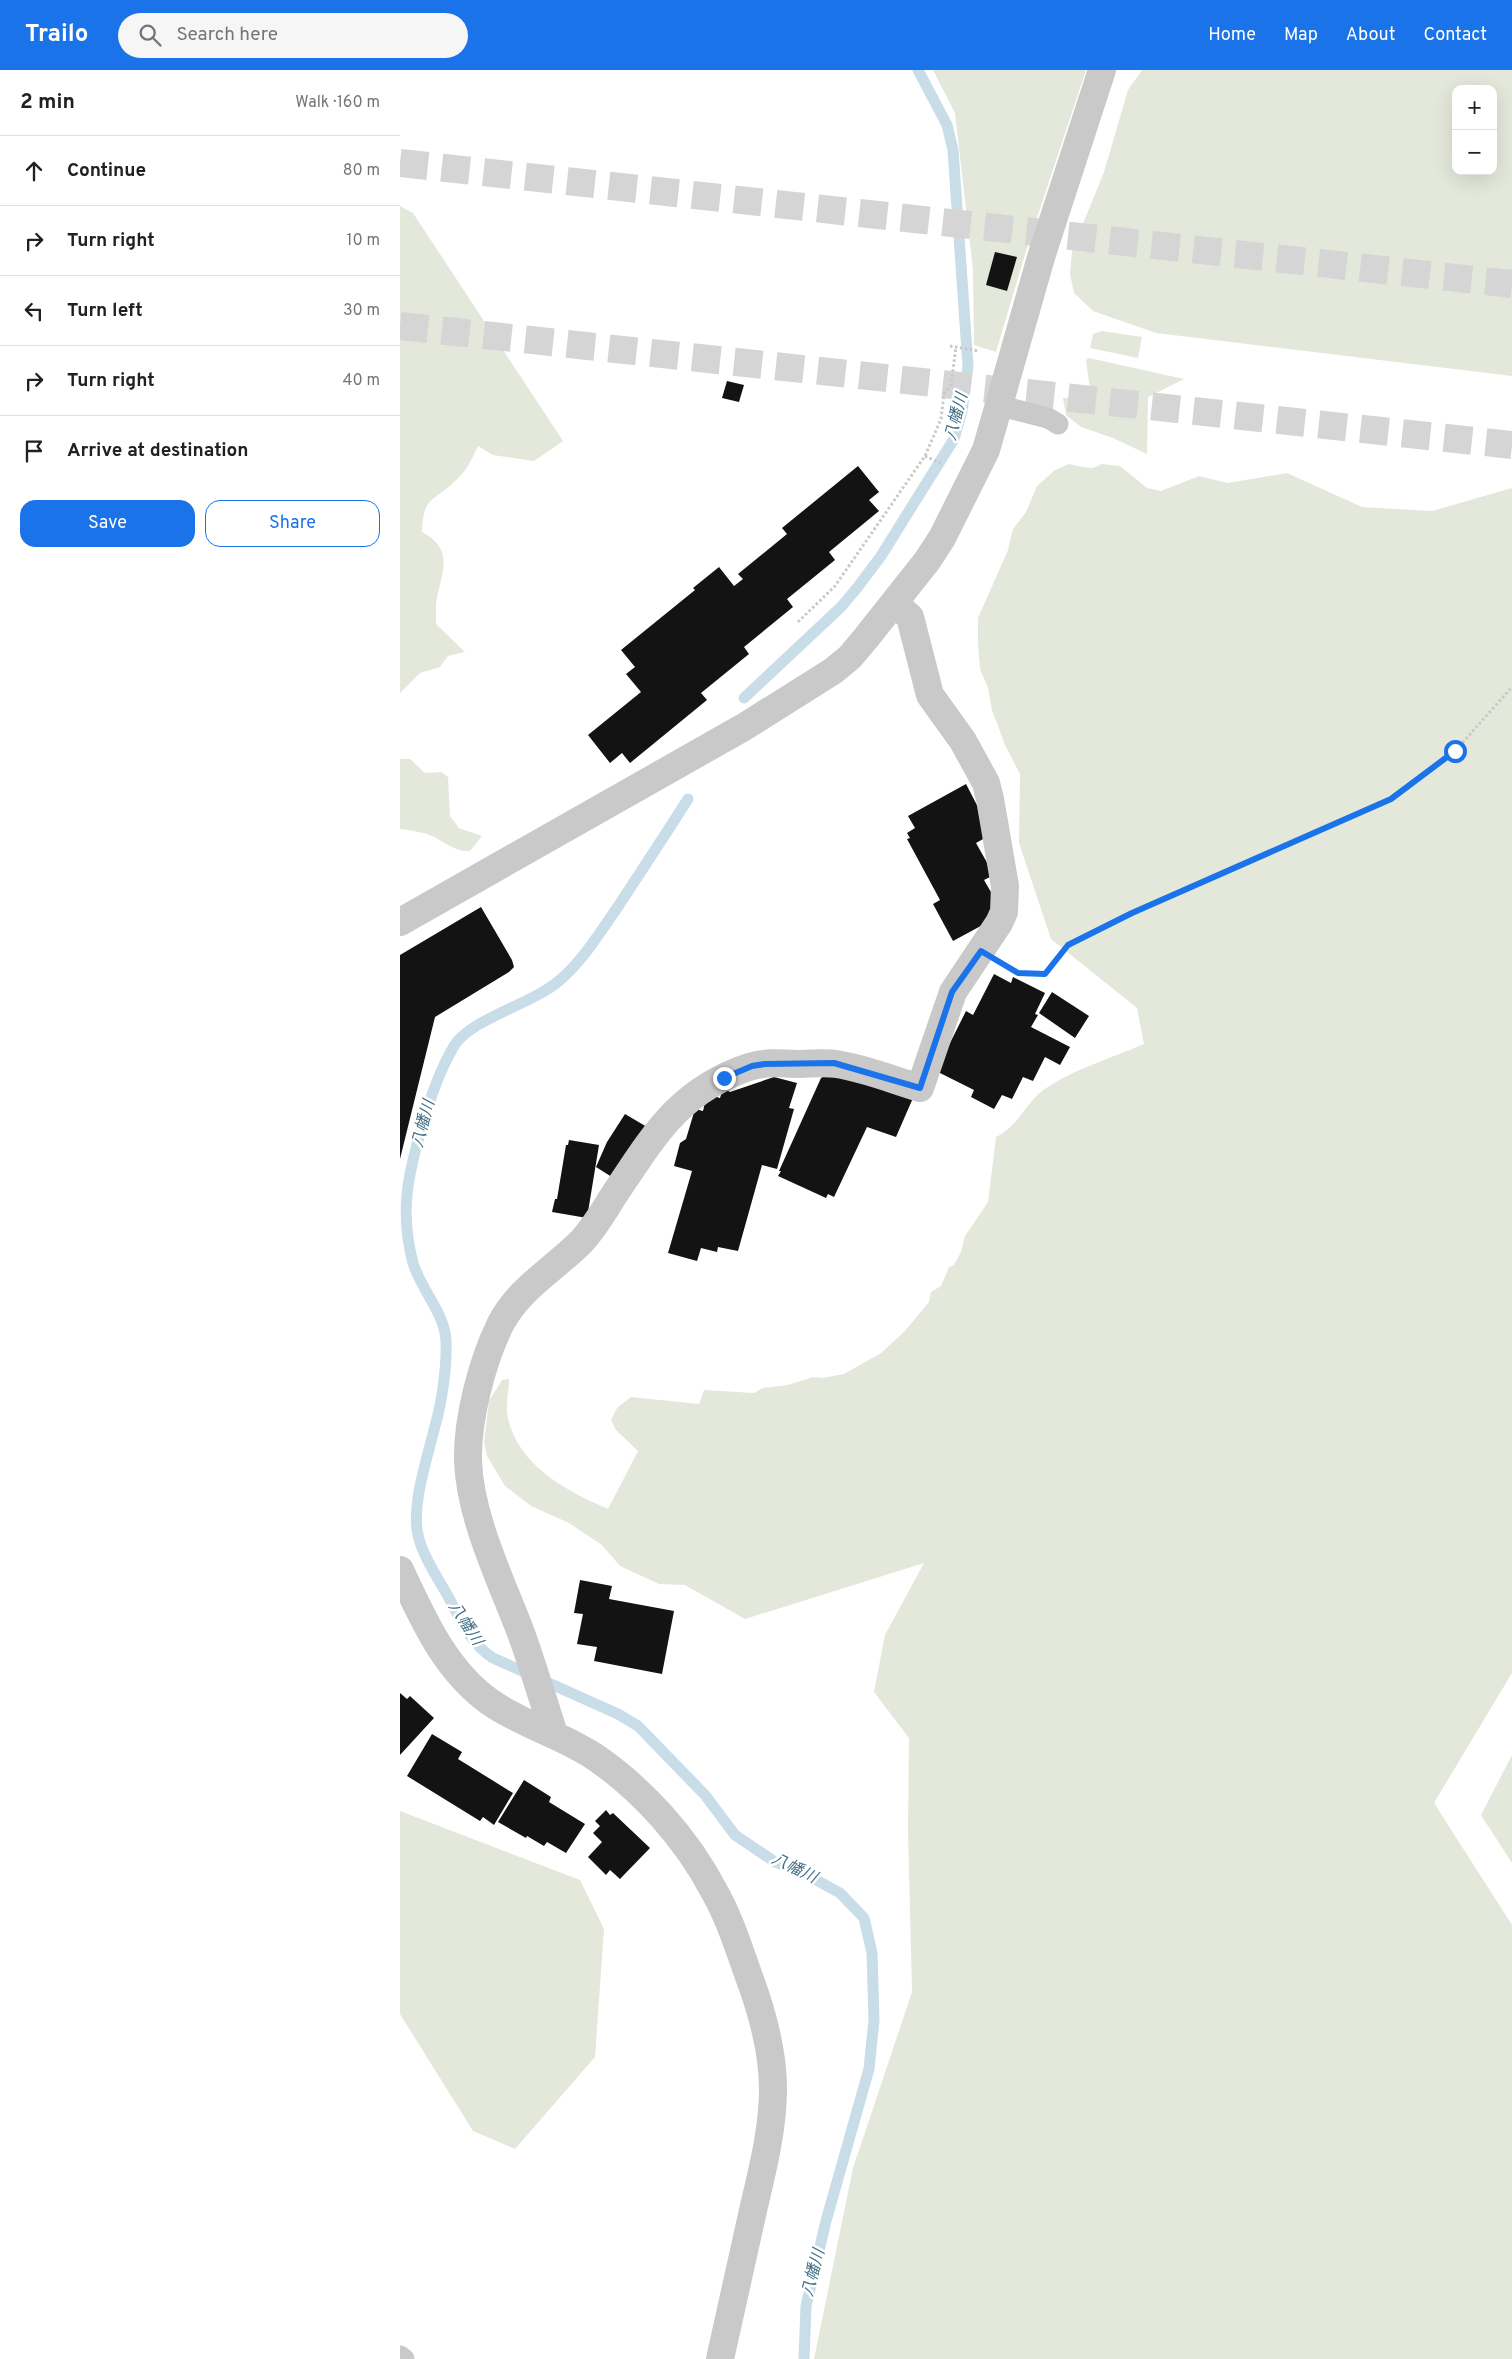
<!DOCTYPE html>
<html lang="en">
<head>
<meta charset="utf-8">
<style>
  :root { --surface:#fff; --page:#f6f6f6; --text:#202124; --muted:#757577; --line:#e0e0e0; --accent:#1a73e8 }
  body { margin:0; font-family:Overpass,"Noto Sans JP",sans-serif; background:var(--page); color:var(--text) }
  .controls { position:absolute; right:15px; top:15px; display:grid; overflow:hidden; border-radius:10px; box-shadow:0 5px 20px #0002 }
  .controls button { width:45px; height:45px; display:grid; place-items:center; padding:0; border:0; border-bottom:1px solid var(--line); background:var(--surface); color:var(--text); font:25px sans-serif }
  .stop { position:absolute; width:15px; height:15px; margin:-11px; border:4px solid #1a73e8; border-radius:50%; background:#fff }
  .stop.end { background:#1a73e8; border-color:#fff; box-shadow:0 1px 5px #0008 }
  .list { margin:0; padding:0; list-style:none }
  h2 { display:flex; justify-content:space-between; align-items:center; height:65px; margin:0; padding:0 20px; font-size:21px }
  h2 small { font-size:16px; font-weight:400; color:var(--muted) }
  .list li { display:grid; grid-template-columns:32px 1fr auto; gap:15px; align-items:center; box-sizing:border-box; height:70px; padding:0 20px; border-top:1px solid var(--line) }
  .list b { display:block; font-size:19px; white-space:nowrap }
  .list em { font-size:16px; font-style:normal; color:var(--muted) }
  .actions { display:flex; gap:10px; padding:15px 20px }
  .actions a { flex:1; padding:11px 0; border:1px solid var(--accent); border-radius:15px; text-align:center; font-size:18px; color:var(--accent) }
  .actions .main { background:var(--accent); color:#fff }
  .icon { flex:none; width:28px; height:28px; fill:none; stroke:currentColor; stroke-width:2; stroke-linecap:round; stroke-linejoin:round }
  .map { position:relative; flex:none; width:1112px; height:2289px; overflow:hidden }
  header { display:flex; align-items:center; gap:30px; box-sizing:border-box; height:70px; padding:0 25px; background:var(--accent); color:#fff }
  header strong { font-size:24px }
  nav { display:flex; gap:28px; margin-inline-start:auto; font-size:18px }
  .search { width:350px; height:45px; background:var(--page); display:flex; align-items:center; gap:12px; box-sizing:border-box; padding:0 18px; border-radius:28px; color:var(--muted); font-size:19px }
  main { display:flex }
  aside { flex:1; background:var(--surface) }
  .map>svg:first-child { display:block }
</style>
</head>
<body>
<header>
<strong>Trailo</strong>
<div class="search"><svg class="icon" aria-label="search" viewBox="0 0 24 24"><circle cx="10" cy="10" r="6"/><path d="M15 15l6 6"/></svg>Search here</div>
<nav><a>Home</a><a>Map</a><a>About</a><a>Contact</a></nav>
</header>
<main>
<aside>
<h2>2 min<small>Walk · 160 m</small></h2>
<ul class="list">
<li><svg class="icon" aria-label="ahead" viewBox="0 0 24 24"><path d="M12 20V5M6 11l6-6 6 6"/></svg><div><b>Continue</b></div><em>80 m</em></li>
<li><svg class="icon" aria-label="right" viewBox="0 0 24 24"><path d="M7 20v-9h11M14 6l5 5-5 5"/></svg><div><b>Turn right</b></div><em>10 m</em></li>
<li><svg class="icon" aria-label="left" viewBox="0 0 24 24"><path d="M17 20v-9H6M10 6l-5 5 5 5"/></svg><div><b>Turn left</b></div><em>30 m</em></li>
<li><svg class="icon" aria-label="right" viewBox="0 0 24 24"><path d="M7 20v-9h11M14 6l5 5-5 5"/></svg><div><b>Turn right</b></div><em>40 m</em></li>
<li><svg class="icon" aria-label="arrive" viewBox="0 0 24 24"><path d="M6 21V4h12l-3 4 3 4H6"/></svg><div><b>Arrive at destination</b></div></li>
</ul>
<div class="actions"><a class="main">Save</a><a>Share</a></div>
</aside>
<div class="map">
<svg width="1112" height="2289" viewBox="0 0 1112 2289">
  <rect width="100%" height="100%" fill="#fff"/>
  <path fill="#e3e8da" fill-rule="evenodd" d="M533,0H686L626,181L596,282L574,275L573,200L555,43Z
    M742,0H1112V306L756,263L693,241L674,223L670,204L672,181L704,102L728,20ZM1056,19H1093V101H1056Z
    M0,136L13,143L163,371L134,391L93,385L78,376C72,389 66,402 54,412C33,432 23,427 22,462C57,481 40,504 36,534C36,541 36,548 36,554L65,582L48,586L40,597L20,603L0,623Z
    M702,261L742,267L738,288L690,278L693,264Z
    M689,288L784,309L748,327L747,384L713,368L681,357L666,345L663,328L691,327L686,290Z
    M669,394L683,397L693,398L702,394L720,396L747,418L761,421L799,406L828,413L887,403L962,437L1032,441L1112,418V1603L1034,1733L1112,1855V2289H414L453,2098L512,1922L508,1760L509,1668L474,1622L485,1565L524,1493L345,1549L285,1515L259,1514L220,1496L202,1475L169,1453L131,1436L105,1416L87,1386L84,1372L89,1331L102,1310L109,1309C109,1320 106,1332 107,1343C115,1394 166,1421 208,1439L238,1381L216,1360L211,1350L217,1338L231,1327L299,1334L304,1320L354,1323L363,1318L388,1315L413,1307L422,1308L444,1304L481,1283L504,1262L529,1232L531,1222L541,1216L549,1197L554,1195L561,1182L565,1166L588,1132L596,1067C617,1057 625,1035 642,1021C671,1000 712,988 744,974L737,938L651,869L619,773L620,704L605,675L592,640L588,618L580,599L578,573V548L608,480L613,459L626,442L637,416L655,400Z
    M0,689H10L25,703L41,702L48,707L50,746L59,758L82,766L70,781C55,782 45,772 32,766C22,762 11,760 0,759Z
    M1112,1685V1793L1081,1745Z
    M0,1741L180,1810L204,1859L195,1987L115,2079L73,2061L0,1944Z"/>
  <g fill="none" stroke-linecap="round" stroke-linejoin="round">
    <path stroke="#c8dde7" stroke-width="11" d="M344,628L441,537L457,518L481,486L554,369L562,341L568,296L553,80L547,55L518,0
      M288,729C265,765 242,800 219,835C201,861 184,889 160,910C133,934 70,949 54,976C38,1003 29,1031 21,1060C7,1108 0,1144 13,1193C21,1220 45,1243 46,1271C47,1296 42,1332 35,1356C28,1385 11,1436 18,1465C23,1487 38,1508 49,1528C61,1551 71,1574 93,1588L218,1644L238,1656L305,1725L335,1765L375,1792L398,1800L440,1823L464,1848L472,1883L474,1950L469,1999L426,2151L406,2236L404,2289"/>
  </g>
  <path fill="#131313" d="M595,182L617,187L607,221L586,215Z
    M327,311L344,315L339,332L322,328Z
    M458,396L479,422L469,430L479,441L429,482L435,490L387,529L393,537L344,577L349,584L301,623L307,630L230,693L222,683L210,693L188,665L241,622L226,604L235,597L221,580L295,520L293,518L319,497L334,516L343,509L338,504L387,464L382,458Z
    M566,714L592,764L576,773L594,805L584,810L599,836L590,851L553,871L533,834L540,830L507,769L510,768L507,763L515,758L508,746Z
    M81,837L112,890L114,897L109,902L35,947L0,1089V885Z
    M594,904L611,913L613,907L645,923L635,944L638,945L631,957L670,977L660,995L645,987L633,1011L623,1007L612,1029L602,1025L594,1039L571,1027L574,1020L536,1001L566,941L573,945Z
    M652,922L689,946L675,968L639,943Z
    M438,998L513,1028L496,1067L467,1057L434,1127L428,1124L426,1128L378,1106L381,1101H379L421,1008Z
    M374,1007L397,1013L389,1038L394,1039L377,1099L362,1095L338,1181L318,1177L317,1182L301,1178L297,1191L268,1183L292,1101L274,1096L280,1073L286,1069L295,1039L303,1041L307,1024L320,1028L323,1018L330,1022Z
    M225,1044L247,1057L215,1109L196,1097L207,1072Z
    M169,1070L199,1075L187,1148L152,1142L155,1129H157L166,1075H168Z
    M180,1510L212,1516L209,1529L274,1541L262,1604L194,1591L197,1577L177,1574L183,1544L174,1543Z
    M0,1623L7,1629L10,1626L34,1648L0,1685Z
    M32,1664L62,1682L58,1689L113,1723L94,1755L83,1747L80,1751L7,1706Z
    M124,1710L151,1727L149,1732L185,1754L166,1783L147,1772L144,1776L127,1766L126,1768L98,1752Z
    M206,1740L210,1745L213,1743L250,1778L220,1809L210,1800L206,1805L188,1787L202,1772L193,1763L200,1756L195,1751Z"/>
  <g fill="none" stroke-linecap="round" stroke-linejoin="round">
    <path stroke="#d5d5d5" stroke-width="28" stroke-dasharray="28 14" stroke-linecap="butt" d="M0,93L1112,214
      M0,256L1112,375"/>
    <path stroke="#c9c9c9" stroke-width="3" stroke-dasharray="2.5 2.5" stroke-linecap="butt" d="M550,276L579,281
      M525,386L542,394
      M398,552L435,516L525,386L541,349L544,324L551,315L556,277
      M609,898L618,903L645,904L668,875L732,843L991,729L1055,681L1112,617"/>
    <path stroke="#c9c9c9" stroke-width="21" d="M601,336L648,348L658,354
      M0,2286L4,2289"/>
    <path stroke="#c9c9c9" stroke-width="28" d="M0,852L344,657L433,601L450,587L466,568L527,491L542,468L586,380L642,184L702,0
      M0,1500C23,1549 45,1600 90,1632C121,1654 162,1665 195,1687C243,1720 287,1769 314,1821C329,1847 338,1876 348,1904C362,1941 373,1980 373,2019C373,2058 363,2098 354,2136C343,2187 331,2238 320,2289
      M154,1664C143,1630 133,1596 121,1563C101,1510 70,1448 68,1391C67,1349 82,1292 100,1255C118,1219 154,1199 181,1172C193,1159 203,1143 212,1128C252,1069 277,1021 349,997C365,992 381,993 397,994C410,994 424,992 436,994C464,998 493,1010 520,1018L553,922L599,853L604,842L605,816L590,729L586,713L563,671L530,625L510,547L494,533"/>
  </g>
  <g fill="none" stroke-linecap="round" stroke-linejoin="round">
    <path stroke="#1a73e8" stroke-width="6" d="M324,1008L352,996L365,994L434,993L520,1018L552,922L581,881L618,903L645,904L668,875L732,843L991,729L1055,681"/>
  </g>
  <g text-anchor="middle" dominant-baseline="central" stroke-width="5" stroke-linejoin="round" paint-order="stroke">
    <g font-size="16" font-style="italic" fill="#427085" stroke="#fff">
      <text transform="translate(557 347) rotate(-75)">八幡川</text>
      <text transform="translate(24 1054) rotate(-75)">八幡川</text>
      <text transform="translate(65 1554) rotate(57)">八幡川</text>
      <text transform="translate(394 1799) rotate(26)">八幡川</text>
      <text transform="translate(414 2203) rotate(-75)">八幡川</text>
    </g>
  </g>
</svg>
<div class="controls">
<button>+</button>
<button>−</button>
</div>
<div class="stop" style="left:1055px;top:681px"></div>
<div class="stop end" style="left:324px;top:1008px"></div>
</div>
</main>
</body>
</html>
